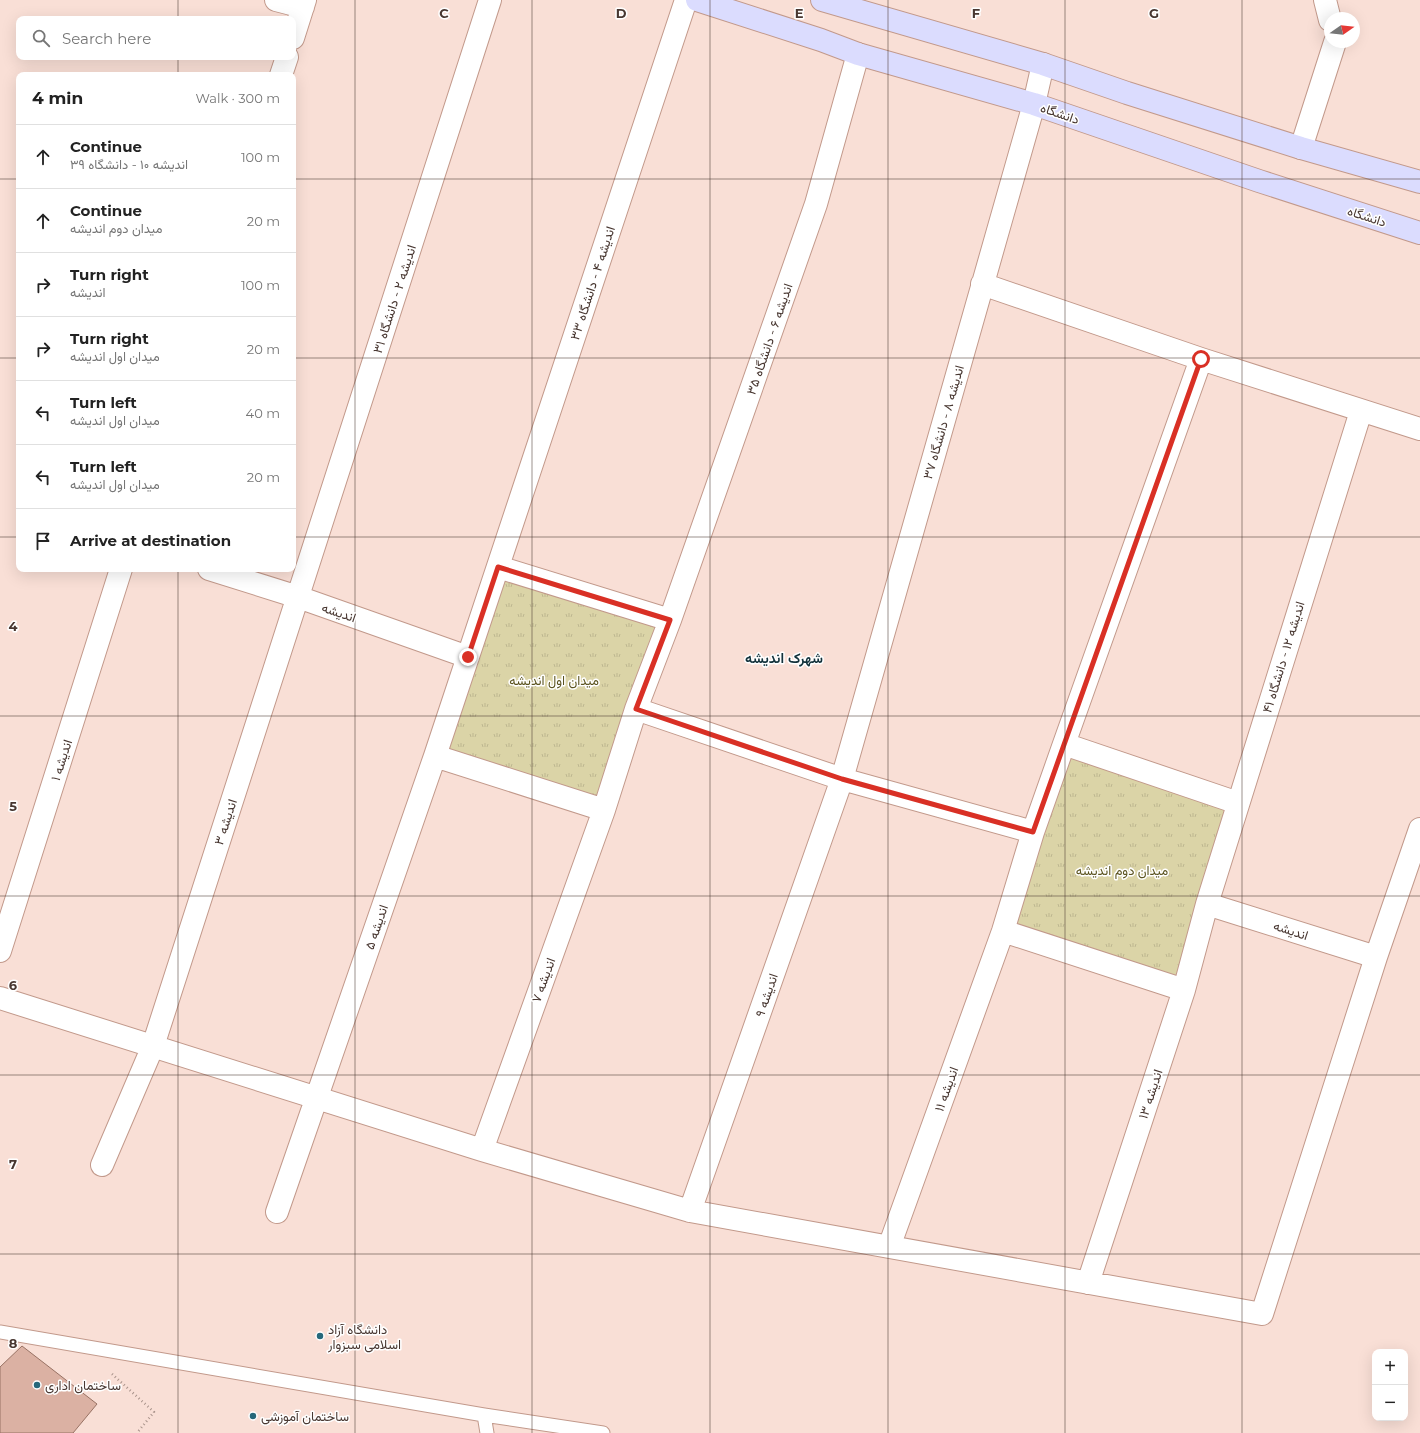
<!DOCTYPE html>
<html lang="en">
<head>
<meta charset="utf-8">
<style>
  :root { --surface:#fff; --page:#f2f2f2; --text:#222; --muted:#767676; --line:#e0e0e0 }
  body { margin:0; font-family:Montserrat,Vazirmatn,sans-serif; background:var(--page); color:var(--text) }
  .controls { position:absolute; right:12px; bottom:12px; display:grid; overflow:hidden; border-radius:8px; box-shadow:0 4px 16px #0002 }
  .controls button { width:36px; height:36px; display:grid; place-items:center; padding:0; border:0; border-bottom:1px solid var(--line); background:var(--surface); color:var(--text); font:20px sans-serif }
  .compass { position:absolute; left:1324px; top:12px; width:36px; height:36px; border-radius:50%; background:var(--surface); box-shadow:0 4px 16px #0002; rotate:76deg }
  .stop { position:absolute; width:12px; height:12px; margin:-9px; border:3px solid #d93025; border-radius:50%; background:#fff }
  .stop.end { background:#d93025; border-color:#fff; box-shadow:0 1px 4px #0008 }
  .list { margin:0; padding:0; list-style:none }
  h2 { display:flex; justify-content:space-between; align-items:center; height:52px; margin:0; padding:0 16px; font-size:17px }
  h2 small { font-size:13px; font-weight:400; color:var(--muted) }
  .list li { display:grid; grid-template-columns:26px 1fr auto; gap:12px; align-items:center; box-sizing:border-box; height:64px; padding:0 16px; border-top:1px solid var(--line) }
  .list b { display:block; font-size:15px; white-space:nowrap }
  .list p { margin:0; font-size:13px; white-space:nowrap; color:var(--muted) }
  .list em { font-size:13px; font-style:normal; color:var(--muted) }
  .icon { flex:none; width:22px; height:22px; fill:none; stroke:currentColor; stroke-width:2; stroke-linecap:round; stroke-linejoin:round }
  .map { position:relative; flex:none; width:1420px; height:1433px; overflow:hidden }
  .search { position:absolute; background:var(--surface); box-shadow:0 4px 16px #0002; left:16px; top:16px; width:280px; height:44px; display:flex; align-items:center; gap:10px; box-sizing:border-box; padding:0 14px; border-radius:8px; color:var(--muted); font-size:15px }
  .panel { position:absolute; background:var(--surface); box-shadow:0 4px 16px #0002; left:16px; top:72px; width:280px; height:500px; border-radius:8px }
  .map>svg:first-child { display:block }
</style>
</head>
<body>
<div class="map">
<svg width="1420" height="1433" viewBox="0 0 1420 1433">
  <defs>
    <pattern id="park-tufts" width="24" height="20" patternUnits="userSpaceOnUse"><rect width="24" height="20" fill="#dbd4a7"/><path d="M3 7l-1-3M5 7V3M7 7l1-3M15 17l-1-3M17 17v-4M19 17l1-3" fill="none" stroke="#bdb790"/></pattern>
  </defs>
  <rect width="100%" height="100%" fill="#f9dfd6"/>
  <path fill="url(#park-tufts)" d="M498,570L666,622L602,807L439,755Z
    M1064,744L1238,803L1184,990L1003,931Z"/>
  <path fill="#dbb1a3" stroke="#987264" d="M22,1346L97,1404L73,1433H0V1367Z"/>
  <g fill="none" stroke-linecap="round" stroke-linejoin="round">
    <g stroke="#c2998b" stroke-width="15">
      <path id="lane" d="M0,1332L484,1415L603,1433
        M484,1415L487,1433"/>
    </g>
    <g stroke="#c2998b" stroke-width="24">
      <path id="street" d="M276,0L303,7
        M1325,0L1330,20
        M293,38L305,0
        M281,75L287,57
        M1301,148L1335,42
        M982,284L1201,359L1420,429
        M498,567L670,620
        M209,569L298,597L468,657
        M636,709L842,779L1033,832
        M1064,744L1201,359
        M435,756L604,810
        M1207,904L1376,957
        M1003,931L1184,990
        M0,951L121,569
        M0,998L482,1150L690,1211L1262,1314L1376,957L1420,829
        M482,1150L604,810L636,709L670,620L816,204L858,54
        M102,1165L153,1046L490,0
        M690,1211L842,779L1034,104L1043,64
        M277,1212L435,756L686,0
        M889,1247L1003,931L1033,832L1064,744L1238,803
        M1088,1283L1184,990L1207,904L1361,411"/>
    </g>
    <g stroke="#c2998b" stroke-width="24">
      <path id="secondary" d="M697,0L821,40L858,54L1034,104L1259,181L1420,233
        M822,0L1043,64L1127,93L1301,148L1420,182"/>
    </g>
    <path stroke="#a9938b" stroke-width="2.5" stroke-dasharray="1 3" stroke-linecap="butt" d="M112,1374L154,1412L137,1433"/>
    <use href="#lane" stroke="#fff" stroke-width="13"/>
    <use href="#street" stroke="#fff" stroke-width="22"/>
    <use href="#secondary" stroke="#dbdcfe" stroke-width="22"/>
  </g>
  <g fill="none" stroke-linecap="round" stroke-linejoin="round">
    <path stroke="#d93025" stroke-width="5" d="M468,657L498,567L670,620L636,709L842,779L1033,832L1201,359"/>
  </g>
  <path fill="none" stroke="#483731" stroke-width="1" stroke-opacity="0.55" d="M178,0V19M355,0V1433M532,0V1433M710,0V1433M888,0V1433M1065,0V1433M1242,0V1433M178,57V75M0,179H19M293,179H1420M0,358H19M293,358H1420M0,537H19M293,537H1420M178,569V1433M0,716H1420M0,896H1420M0,1075H1420M0,1254H1420"/>
  <g fill="#26687b" stroke="#fff" stroke-width="1.5">
    <circle cx="320" cy="1336" r="4"/>
    <circle cx="37" cy="1385" r="4"/>
    <circle cx="253" cy="1416" r="4"/>
  </g>
  <g text-anchor="middle" dominant-baseline="central" stroke-width="3" stroke-linejoin="round" paint-order="stroke">
    <g font-size="13" fill="#483731" stroke="#fff">
      <text transform="translate(1060 113) rotate(19)">دانشگاه</text>
      <text transform="translate(1367 216) rotate(18)">دانشگاه</text>
      <text transform="translate(592 283) rotate(-72)">اندیشه ۴ - دانشگاه ۳۳</text>
      <text transform="translate(394 299) rotate(-72)">اندیشه ۲ - دانشگاه ۳۱</text>
      <text transform="translate(769 339) rotate(-71)">اندیشه ۶ - دانشگاه ۳۵</text>
      <text transform="translate(943 422) rotate(-74)">اندیشه ۸ - دانشگاه ۳۷</text>
      <text transform="translate(339 612) rotate(19)">اندیشه</text>
      <text transform="translate(1283 657) rotate(-73)">اندیشه ۱۲ - دانشگاه ۴۱</text>
      <text transform="translate(61 760) rotate(-72)">اندیشه ۱</text>
      <text transform="translate(225 822) rotate(-72)">اندیشه ۳</text>
      <text transform="translate(376 927) rotate(-71)">اندیشه ۵</text>
      <text transform="translate(1291 930) rotate(18)">اندیشه</text>
      <text transform="translate(543 980) rotate(-70)">اندیشه ۷</text>
      <text transform="translate(766 995) rotate(-71)">اندیشه ۹</text>
      <text transform="translate(946 1089) rotate(-70)">اندیشه ۱۱</text>
      <text transform="translate(1150 1094) rotate(-72)">اندیشه ۱۳</text>
    </g>
    <g font-size="13" fill="#5b531f" stroke="#fff">
      <text x="554" y="680">میدان اول اندیشه</text>
      <text x="1122" y="870">میدان دوم اندیشه</text>
    </g>
    <g font-size="13" fill="#483731" stroke="#fff" text-anchor="start">
      <text x="328" y="1329">دانشگاه آزاد<tspan x="328" dy="15">اسلامی سبزوار</tspan></text>
      <text x="45" y="1385">ساختمان اداری</text>
      <text x="261" y="1416">ساختمان آموزشی</text>
    </g>
    <g font-size="14" font-weight="bold" fill="#13323b" stroke="#fff">
      <text x="784" y="658">شهرک اندیشه</text>
    </g>
  </g>
  <g font-size="13" text-anchor="middle" font-weight="bold" fill="#483731" stroke="#fff" stroke-width="3" stroke-linejoin="round" paint-order="stroke">
    <text x="444" y="18">C</text>
    <text x="621" y="18">D</text>
    <text x="799" y="18">E</text>
    <text x="976" y="18">F</text>
    <text x="1154" y="18">G</text>
    <text x="13" y="631">4</text>
    <text x="13" y="811">5</text>
    <text x="13" y="990">6</text>
    <text x="13" y="1169">7</text>
    <text x="13" y="1348">8</text>
  </g>
</svg>
<div class="controls">
<button>+</button>
<button>−</button>
</div>
<svg class="compass" viewBox="-18 -18 36 36"><path d="M0-13l5 13h-10z" fill="#e53935"/><path d="M0 13l5-13h-10z" fill="#767676"/></svg>
<div class="stop" style="left:1201px;top:359px"></div>
<div class="stop end" style="left:468px;top:657px"></div>
<div class="search"><svg class="icon" aria-label="search" viewBox="0 0 24 24"><circle cx="10" cy="10" r="6"/><path d="M15 15l6 6"/></svg>Search here</div>
<section class="panel">
<h2>4 min<small>Walk · 300 m</small></h2>
<ul class="list">
<li><svg class="icon" aria-label="ahead" viewBox="0 0 24 24"><path d="M12 20V5M6 11l6-6 6 6"/></svg><div><b>Continue</b><p>اندیشه ۱۰ - دانشگاه ۳۹</p></div><em>100 m</em></li>
<li><svg class="icon" aria-label="ahead" viewBox="0 0 24 24"><path d="M12 20V5M6 11l6-6 6 6"/></svg><div><b>Continue</b><p>میدان دوم اندیشه</p></div><em>20 m</em></li>
<li><svg class="icon" aria-label="right" viewBox="0 0 24 24"><path d="M7 20v-9h11M14 6l5 5-5 5"/></svg><div><b>Turn right</b><p>اندیشه</p></div><em>100 m</em></li>
<li><svg class="icon" aria-label="right" viewBox="0 0 24 24"><path d="M7 20v-9h11M14 6l5 5-5 5"/></svg><div><b>Turn right</b><p>میدان اول اندیشه</p></div><em>20 m</em></li>
<li><svg class="icon" aria-label="left" viewBox="0 0 24 24"><path d="M17 20v-9H6M10 6l-5 5 5 5"/></svg><div><b>Turn left</b><p>میدان اول اندیشه</p></div><em>40 m</em></li>
<li><svg class="icon" aria-label="left" viewBox="0 0 24 24"><path d="M17 20v-9H6M10 6l-5 5 5 5"/></svg><div><b>Turn left</b><p>میدان اول اندیشه</p></div><em>20 m</em></li>
<li><svg class="icon" aria-label="arrive" viewBox="0 0 24 24"><path d="M6 21V4h12l-3 4 3 4H6"/></svg><div><b>Arrive at destination</b></div></li>
</ul>
</section>
</div>
</body>
</html>
